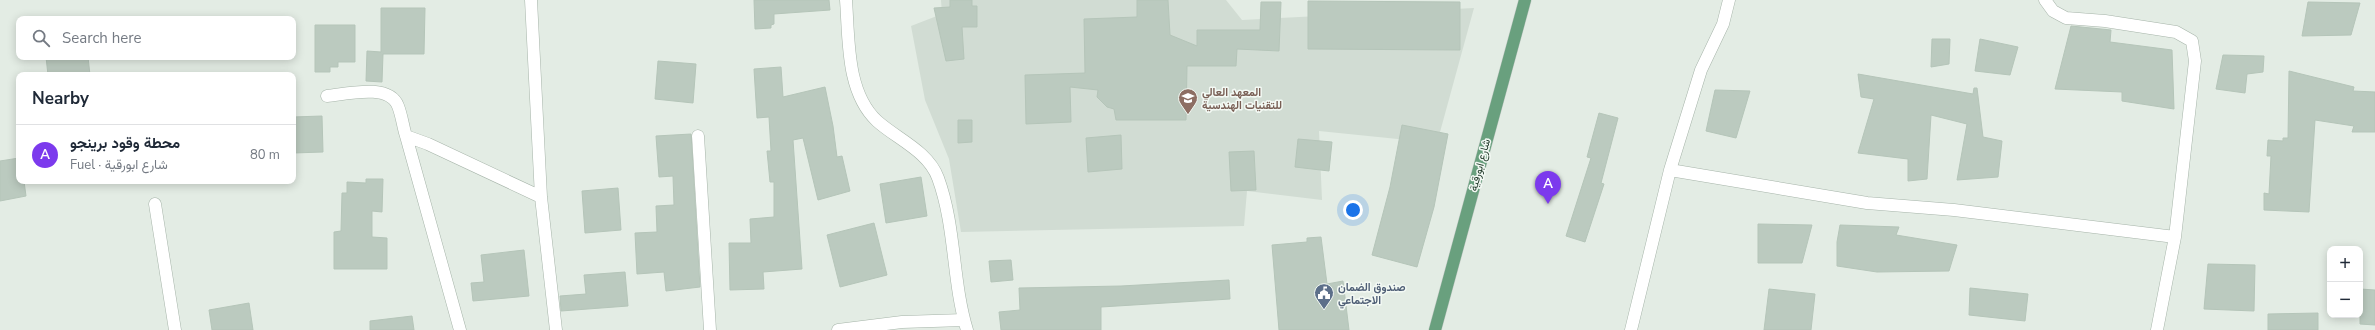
<!DOCTYPE html>
<html lang="en">
<head>
<meta charset="utf-8">
<style>
  :root { --surface:#fff; --page:#f6f6f7; --text:#1f2937; --muted:#747a83; --line:#e0e1e3; --accent:#7c3aed }
  body { margin:0; font-family:"Nunito Sans",Vazirmatn,sans-serif; background:var(--page); color:var(--text) }
  .controls { position:absolute; right:12px; bottom:12px; display:grid; overflow:hidden; border-radius:8px; box-shadow:0 2px 10px #0003 }
  .controls button { width:36px; height:36px; display:grid; place-items:center; padding:0; border:0; border-bottom:1px solid var(--line); background:var(--surface); color:var(--text); font:20px sans-serif }
  .you { position:absolute; left:1353px; top:210px; width:14px; height:14px; margin:-10px; border:3px solid #fff; border-radius:50%; background:#1a73e8; box-shadow:0 0 0 6px #1a73e833 }
  .badge { display:grid; place-items:center; width:26px; height:26px; border-radius:50%; background:var(--accent); color:#fff; font-size:13px; font-weight:700 }
  .pin { position:absolute; translate:-50% -33px; filter:drop-shadow(0 1px 2px #0008) }
  .pin::after { content:''; position:absolute; top:21px; width:14px; height:12px; background:inherit; clip-path:polygon(0 0,100% 0,50% 100%) }
  .list { margin:0; padding:0; list-style:none }
  h2 { display:flex; justify-content:space-between; align-items:center; height:52px; margin:0; padding:0 16px; font-size:17px }
  h2 small { font-size:13px; font-weight:400; color:var(--muted) }
  .list li { display:grid; grid-template-columns:26px 1fr auto; gap:12px; align-items:center; box-sizing:border-box; height:60px; padding:0 16px; border-top:1px solid var(--line) }
  .list b { display:block; font-size:15px; white-space:nowrap }
  .list p { margin:0; font-size:13px; white-space:nowrap; color:var(--muted) }
  .list em { font-size:13px; font-style:normal; color:var(--muted) }
  .icon { flex:none; width:22px; height:22px; fill:none; stroke:currentColor; stroke-width:2; stroke-linecap:round; stroke-linejoin:round }
  .map { position:relative; flex:none; width:2375px; height:330px; overflow:hidden }
  .search { position:absolute; background:var(--surface); box-shadow:0 2px 10px #0003; left:16px; top:16px; width:280px; height:44px; display:flex; align-items:center; gap:10px; box-sizing:border-box; padding:0 14px; border-radius:8px; color:var(--muted); font-size:15px }
  .panel { position:absolute; background:var(--surface); box-shadow:0 2px 10px #0003; left:16px; top:72px; width:280px; height:112px; border-radius:8px }
  .map>svg:first-child { display:block }
</style>
</head>
<body>
<div class="map">
<svg width="2375" height="330" viewBox="0 0 2375 330">
  <rect width="100%" height="100%" fill="#e3ece4"/>
  <path fill="#d1dcd3" d="M941,0H1226L1242,20L1474,8L1437,143L1319,131L1322,200L1247,191L1244,226L961,232L949,159L925,100L911,26L942,14Z"/>
  <path fill="#bbcabf" stroke="#b5c5b9" d="M754,0H829L830,10L774,14V24L771,25V28L755,29Z
    M950,0H972V6H977V27H962L964,59L946,61L934,8L950,7Z
    M1137,0H1168L1170,35L1197,46V30H1260L1261,2H1281L1279,51L1237,49L1236,66H1187L1186,120H1116L1114,109L1107,107L1097,97L1098,90L1070,87L1071,122L1026,124L1025,75L1085,73L1084,19L1137,17Z
    M1308,1L1460,2V50L1308,49Z
    M2308,2L2360,3L2351,35L2302,36Z
    M381,8H425L424,54H383L382,82L366,81L367,51L381,52Z
    M315,25H355V62H338V67H330V72H315Z
    M2071,26L2111,30L2110,42L2172,50L2174,109L2122,101V92L2055,89Z
    M1932,39H1950L1949,64L1931,67Z
    M1980,39L2018,47L2010,75L1975,71Z
    M2223,55L2264,56L2263,72L2247,74L2245,93L2216,89Z
    M46,57H88L90,75H48Z
    M658,61L696,64L693,103L655,99Z
    M781,67L783,97L825,87L833,126L837,157L842,156L850,191L818,200L803,138L793,140L802,269L763,272L764,289L730,290L729,243H751L750,219L774,217V182H770L767,151H771L769,117L757,118L754,69Z
    M2289,71L2354,87L2353,91L2375,92V132H2352L2354,126L2315,120L2309,212L2264,210V193L2269,194L2271,156H2267L2268,140L2283,141V138H2288Z
    M1858,74L1973,94L1974,88H1977L1983,137L2002,141L1998,177L1957,180L1967,124L1931,115L1927,179L1908,181V159L1858,153L1874,99L1861,97Z
    M1715,90L1750,91L1736,138L1706,131Z
    M1599,113L1618,118L1601,183L1604,184L1585,242L1566,236L1591,158L1587,157Z
    M322,116L323,152L293,153V117Z
    M958,120H972V142L958,143Z
    M1402,125L1448,134L1434,207L1417,267L1372,255L1390,187Z
    M691,134L700,287L666,291L664,272L637,274L635,233L657,232L656,206L674,205L673,176L659,177L656,136Z
    M1121,135L1122,169L1088,172L1086,138Z
    M1298,139L1332,142L1329,171L1295,167Z
    M1254,151L1256,190L1231,191L1229,152Z
    M19,158V181H24L26,196L0,201V161Z
    M921,177L927,216L886,223L880,184Z
    M366,179H383L382,212L372,211V237L387,238V269H334V232L341,231L342,193H347V182L366,183Z
    M618,188L621,230L585,233L582,191Z
    M874,223L887,275L840,287L827,235Z
    M1758,224L1812,225L1802,263H1758Z
    M1840,225L1899,227L1896,235L1957,245L1949,271L1877,272L1837,266V242Z
    M1321,237L1327,284L1343,281L1349,330H1279L1272,245L1307,242V238Z
    M524,250L529,296L473,301L471,283L484,282L481,255Z
    M1011,260L1013,280L991,282L989,261Z
    M2208,264L2255,265L2254,311L2204,309Z
    M625,272L628,306L561,311L560,296L586,294L584,275Z
    M1229,280L1230,299L1101,307V330H1001L999,312L1020,310L1019,288L1121,286Z
    M1970,288L2028,294L2025,321L1969,315Z
    M1769,289L1815,294L1811,330H1764Z
    M2360,289L2375,290V325L2360,324Z
    M249,303L253,330H212L209,310Z
    M2318,313V330H2268V314Z
    M412,316L414,330H370V321Z"/>
  <g fill="none" stroke-linecap="round" stroke-linejoin="round">
    <g stroke="#a6b4a9" stroke-width="13">
      <path id="minor" d="M531,0L541,197L556,330
        M846,0C849,39 846,92 877,121C897,139 928,151 938,178C956,227 952,281 967,330
        M2045,0L2053,11L2066,18L2105,21L2176,32L2192,41L2195,61L2175,237L2157,330
        M327,96C347,94 389,83 398,106C402,116 403,127 406,136L428,144L541,197
        M406,136L460,330
        M698,136L710,330
        M1670,170L1867,203L1954,210L2175,237
        M155,204L175,330
        M838,330L902,322L964,320
        M1631,330L1670,170L1701,70L1723,24L1729,0"/>
    </g>
    <g stroke="#c1c8c4" stroke-width="13">
      <path id="major" d="M1435,330L1525,0"/>
    </g>
    <use href="#minor" stroke="#fff" stroke-width="12"/>
    <use href="#major" stroke="#69a07e" stroke-width="12"/>
  </g>
  <defs>
    <g id="university-pin" transform="scale(1)"><path d="M0 17L-7.5 6A9.5 9.5 0 1 1 7.5 6Z" fill="#8d6e63" stroke="#f3f9f4"/><path d="M0-5L7-2L0 1L-7-2ZM-4 1L0 2.5L4 1V4Q0 6-4 4Z" fill="#fff"/></g>
    <g id="civic-pin" transform="scale(1)"><path d="M0 17L-7.5 6A9.5 9.5 0 1 1 7.5 6Z" fill="#5c6f8a" stroke="#f3f9f4"/><path d="M-.6-6.5H3V-4.5H.6V-3L4-1V1h2V6H-6V1h2V-1L-.6-3ZM-1.2 2.5V6h2.4V2.5Z" fill="#fff"/></g>
  </defs>
  <g fill-rule="evenodd">
    <use href="#university-pin" x="1188" y="98"/>
    <use href="#civic-pin" x="1324" y="293"/>
  </g>
  <g text-anchor="middle" dominant-baseline="central" stroke-width="3" stroke-linejoin="round" paint-order="stroke">
    <g font-size="11" font-weight="bold" fill="#785e54" stroke="#f3f9f4" text-anchor="start">
      <text x="1202" y="92">المعهد العالي<tspan x="1202" dy="13">للتقنيات الهندسية</tspan></text>
    </g>
    <g font-size="11" fill="#233c2c" stroke="#f3f9f4">
      <text transform="translate(1480 165) rotate(-75)">شارع ابورقية</text>
    </g>
    <g font-size="11" font-weight="bold" fill="#4e5e75" stroke="#f3f9f4" text-anchor="start">
      <text x="1338" y="287">صندوق الضمان<tspan x="1338" dy="13">الاجتماعي</tspan></text>
    </g>
  </g>
</svg>
<div class="controls">
<button>+</button>
<button>−</button>
</div>
<div class="you"></div>
<div class="pin badge" style="left:1548px;top:204px">A</div>
<div class="search"><svg class="icon" aria-label="search" viewBox="0 0 24 24"><circle cx="10" cy="10" r="6"/><path d="M15 15l6 6"/></svg>Search here</div>
<section class="panel">
<h2>Nearby<small></small></h2>
<ul class="list">
<li><span class="badge">A</span><div><b>محطة وقود برينجو</b><p>Fuel · شارع ابورقية</p></div><em>80 m</em></li>
</ul>
</section>
</div>
</body>
</html>
